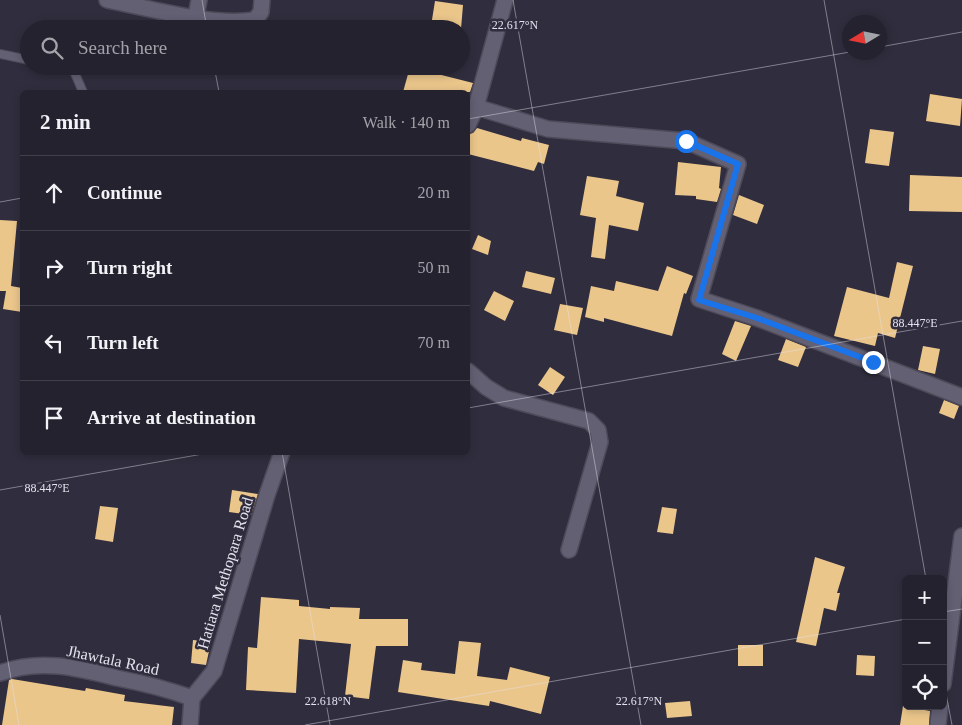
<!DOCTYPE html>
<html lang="en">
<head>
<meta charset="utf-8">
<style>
  :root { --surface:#24222e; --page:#302f3a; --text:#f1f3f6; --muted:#a3a4aa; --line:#413f4a }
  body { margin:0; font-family:"Times New Roman",serif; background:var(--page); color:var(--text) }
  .controls { position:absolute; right:15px; bottom:15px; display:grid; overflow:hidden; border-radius:8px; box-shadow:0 2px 8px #0003 }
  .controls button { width:45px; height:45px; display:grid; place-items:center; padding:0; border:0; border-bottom:1px solid var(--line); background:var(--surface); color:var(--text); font:25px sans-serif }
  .compass { position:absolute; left:842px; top:15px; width:45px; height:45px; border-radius:50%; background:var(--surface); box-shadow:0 2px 8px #0003; rotate:260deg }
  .stop { position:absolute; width:15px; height:15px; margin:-11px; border:4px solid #1a73e8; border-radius:50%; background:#fff }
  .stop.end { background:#1a73e8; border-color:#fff; box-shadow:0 1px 5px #0008 }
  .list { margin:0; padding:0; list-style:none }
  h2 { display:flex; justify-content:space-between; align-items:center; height:65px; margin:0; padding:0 20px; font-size:21px }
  h2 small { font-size:16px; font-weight:400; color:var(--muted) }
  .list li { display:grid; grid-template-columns:32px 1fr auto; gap:15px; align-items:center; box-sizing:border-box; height:75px; padding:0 20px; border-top:1px solid var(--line) }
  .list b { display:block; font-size:19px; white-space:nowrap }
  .list em { font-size:16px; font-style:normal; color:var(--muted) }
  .icon { flex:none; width:28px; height:28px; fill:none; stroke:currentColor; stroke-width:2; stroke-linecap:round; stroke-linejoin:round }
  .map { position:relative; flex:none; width:962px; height:725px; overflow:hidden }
  .search { position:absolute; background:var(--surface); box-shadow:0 2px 8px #0003; left:20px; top:20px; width:450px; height:55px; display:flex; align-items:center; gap:12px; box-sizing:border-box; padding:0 18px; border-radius:28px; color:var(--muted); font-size:19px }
  .panel { position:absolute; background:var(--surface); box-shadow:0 2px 8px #0003; left:20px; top:90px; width:450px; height:365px; border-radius:8px }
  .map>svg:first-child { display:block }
</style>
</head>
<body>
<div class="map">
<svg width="962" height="725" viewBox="0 0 962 725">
  <rect width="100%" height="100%" fill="#302d3e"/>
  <path fill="#ebc68b" d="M435,1L463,5L461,29L431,26Z
    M410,67L473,83L470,92H403Z
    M930,94L962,99L960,126L926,121Z
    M477,128L521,141L522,138L549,145L544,164L538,162L534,171L468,154V134L473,133Z
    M870,129L894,132L889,166L865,163Z
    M678,162L721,167L719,188L721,189L717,202L696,199V196L675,195Z
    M910,175L962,177V212L909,211Z
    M587,176L619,181L616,196L644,203L638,231L609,225L605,259L591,257L596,218L580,215Z
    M739,195L764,205L757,224L733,215Z
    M0,220L17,221L11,286L22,288V312L3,309L6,291H0Z
    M478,235L491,241L488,255L472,249Z
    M897,262L913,266L895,338L878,333L875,346L834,336L847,287L889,298Z
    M667,266L693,276L686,294L684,293L672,336L604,318V322L585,317L591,286L614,291L616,281L658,291Z
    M526,271L555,278L551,294L522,287Z
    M494,291L514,301L505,321L484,310Z
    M560,304L583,308L577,335L554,330Z
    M735,321L751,326L736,361L722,354Z
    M786,339L806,347L798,367L778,360Z
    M923,346L940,349L935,374L918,370Z
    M550,367L565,377L553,395L538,385Z
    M944,400L959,406L954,419L939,413Z
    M232,490L258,494L251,515L229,512Z
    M100,506L118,508L113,542L95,539Z
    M662,507L677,509L673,534L657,532Z
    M815,557L845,567L837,593H840L836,611L824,608L816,646L796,642Z
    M261,597L299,600V606L330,609V607L360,608L359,619H408V646H376L369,699L345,696L351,644L299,639L296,693L246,690L248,647L257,648Z
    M193,640L211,642L206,665L191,663Z
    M459,641L481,643L477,676L507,680L510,667L550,677L541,714L490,701L489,706L398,692L403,660L422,663L421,670L455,674Z
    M738,645H763V666H738Z
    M857,655L875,656L874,676L856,675Z
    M12,679L85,691L86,688L125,695L124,701L174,707L172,725H2L9,680Z
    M690,701L692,716L667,718L665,703Z
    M903,706L930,711L929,725H900Z"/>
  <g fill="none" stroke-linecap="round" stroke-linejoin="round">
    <g stroke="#4d4a59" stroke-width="10">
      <path id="lane" d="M0,54L29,60
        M59,66L73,69L83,92"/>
    </g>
    <g stroke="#4d4a59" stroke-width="18">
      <path id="street" d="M107,0C150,8 212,27 255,20L261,12L262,0
        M196,17L199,0
        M476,107L548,129L686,141L738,164L699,299L757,318L962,397
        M468,125L476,107L505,0
        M468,371L486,387L504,398L589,421L598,430L600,442L569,550
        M0,673C40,658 78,668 117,678C143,683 167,689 192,698L190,725
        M943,684L962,536
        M192,698L214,671L267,495L282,452
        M938,725L940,706"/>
    </g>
    <use href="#lane" stroke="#636074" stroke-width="8"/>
    <use href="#street" stroke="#636074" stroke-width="15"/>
  </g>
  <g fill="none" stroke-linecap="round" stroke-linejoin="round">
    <path stroke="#1a73e8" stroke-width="6" d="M686,141L738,164L699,300L757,318L873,362"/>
  </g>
  <path fill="none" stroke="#e4e2ee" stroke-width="1" stroke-opacity="0.45" d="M202,0L207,29M513,0L641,725M824,0L926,579M880,47L962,32M214,66L219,92M468,119L850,52M0,202L22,198M468,408L962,321M282,452L330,725M0,490L214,452M943,612L962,609M0,615L19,725M943,678L952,725M305,725L906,619"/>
  <g text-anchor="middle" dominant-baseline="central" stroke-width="5" stroke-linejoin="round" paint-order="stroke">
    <g font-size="16" fill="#e4e2ee" stroke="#302d3e">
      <text transform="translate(225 573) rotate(-73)">Hatiara Methopara Road</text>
      <text transform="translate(113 660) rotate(12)">Jhawtala Road</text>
    </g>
  </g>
  <g font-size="12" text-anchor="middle" fill="#e4e2ee" stroke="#302d3e" stroke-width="5" stroke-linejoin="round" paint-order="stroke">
    <text x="515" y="29">22.617°N</text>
    <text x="915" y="327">88.447°E</text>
    <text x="47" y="492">88.447°E</text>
    <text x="328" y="705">22.618°N</text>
    <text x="639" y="705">22.617°N</text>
  </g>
</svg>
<div class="controls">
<button>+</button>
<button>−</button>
<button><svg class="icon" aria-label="locate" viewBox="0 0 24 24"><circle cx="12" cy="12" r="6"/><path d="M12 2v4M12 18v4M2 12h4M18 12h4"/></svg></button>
</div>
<svg class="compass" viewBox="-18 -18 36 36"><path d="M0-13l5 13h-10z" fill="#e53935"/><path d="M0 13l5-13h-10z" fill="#a3a4aa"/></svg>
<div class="stop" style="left:686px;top:141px"></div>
<div class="stop end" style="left:873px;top:362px"></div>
<div class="search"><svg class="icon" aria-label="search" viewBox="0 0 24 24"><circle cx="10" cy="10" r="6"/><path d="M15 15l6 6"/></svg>Search here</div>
<section class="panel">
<h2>2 min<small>Walk · 140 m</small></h2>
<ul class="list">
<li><svg class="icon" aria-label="ahead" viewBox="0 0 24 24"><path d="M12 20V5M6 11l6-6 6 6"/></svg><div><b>Continue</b></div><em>20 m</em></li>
<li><svg class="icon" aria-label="right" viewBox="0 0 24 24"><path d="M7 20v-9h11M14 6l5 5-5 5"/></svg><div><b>Turn right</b></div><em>50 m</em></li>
<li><svg class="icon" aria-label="left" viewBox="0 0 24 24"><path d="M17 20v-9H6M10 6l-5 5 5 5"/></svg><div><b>Turn left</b></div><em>70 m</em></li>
<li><svg class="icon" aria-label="arrive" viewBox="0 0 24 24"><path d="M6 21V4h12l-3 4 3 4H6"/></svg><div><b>Arrive at destination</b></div></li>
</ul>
</section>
</div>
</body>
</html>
